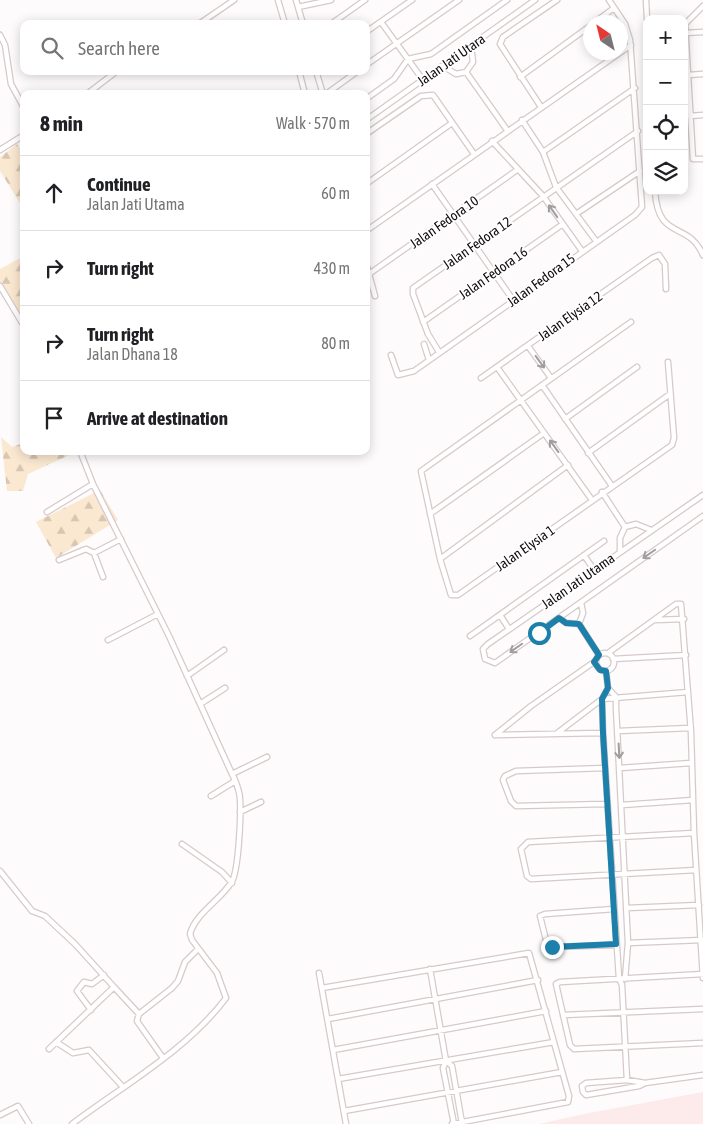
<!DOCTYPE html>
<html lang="en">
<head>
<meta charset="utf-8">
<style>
  :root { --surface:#fff; --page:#f6f6f6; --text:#202124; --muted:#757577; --line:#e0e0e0 }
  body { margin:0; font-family:"Asap Condensed",sans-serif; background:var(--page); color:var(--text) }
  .controls { position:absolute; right:15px; top:15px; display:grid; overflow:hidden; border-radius:10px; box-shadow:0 2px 12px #0003 }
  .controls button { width:45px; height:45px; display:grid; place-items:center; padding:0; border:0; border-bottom:1px solid var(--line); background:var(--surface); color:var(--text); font:25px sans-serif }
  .compass { position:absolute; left:583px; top:15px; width:45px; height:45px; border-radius:50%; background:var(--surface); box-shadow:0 2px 12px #0003; rotate:325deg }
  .stop { position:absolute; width:15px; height:15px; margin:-11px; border:4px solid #1d80ab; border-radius:50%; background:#fff }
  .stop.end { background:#1d80ab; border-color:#fff; box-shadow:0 1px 5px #0008 }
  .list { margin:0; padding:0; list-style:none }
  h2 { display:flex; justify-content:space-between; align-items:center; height:65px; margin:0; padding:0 20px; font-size:21px }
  h2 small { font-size:16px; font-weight:400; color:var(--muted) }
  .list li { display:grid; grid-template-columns:32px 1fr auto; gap:15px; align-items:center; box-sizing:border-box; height:75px; padding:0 20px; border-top:1px solid var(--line) }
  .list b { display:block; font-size:19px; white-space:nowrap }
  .list p { margin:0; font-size:16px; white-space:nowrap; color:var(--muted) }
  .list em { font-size:16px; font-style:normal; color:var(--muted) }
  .icon { flex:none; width:28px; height:28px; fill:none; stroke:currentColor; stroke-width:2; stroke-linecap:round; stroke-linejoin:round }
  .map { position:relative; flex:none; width:703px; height:1124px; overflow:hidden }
  .search { position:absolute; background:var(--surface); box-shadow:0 2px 12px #0003; left:20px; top:20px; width:350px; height:55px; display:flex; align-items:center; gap:12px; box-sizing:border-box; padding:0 18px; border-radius:10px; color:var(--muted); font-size:19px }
  .panel { position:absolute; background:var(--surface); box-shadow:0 2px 12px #0003; left:20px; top:90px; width:350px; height:365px; border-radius:10px }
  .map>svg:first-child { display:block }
</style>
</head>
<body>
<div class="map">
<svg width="703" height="1124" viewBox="0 0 703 1124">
  <defs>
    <pattern id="forest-firs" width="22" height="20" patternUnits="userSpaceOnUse" patternTransform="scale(1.25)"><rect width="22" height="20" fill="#fbe8d1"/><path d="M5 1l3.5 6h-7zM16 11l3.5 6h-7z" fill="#d6c6b2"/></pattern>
  </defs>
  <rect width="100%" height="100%" fill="#fdfbfb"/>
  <path fill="#fdeaeb" d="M703,1092V1124H539L584,1114Z"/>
  <path fill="url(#forest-firs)" d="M17,144L24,154L23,208L0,171V157Z
    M24,256V320L0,281V269Z
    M1,437L12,447L24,443V451H78L28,474L23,491H7Z
    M100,490L118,520L56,558L36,522Z"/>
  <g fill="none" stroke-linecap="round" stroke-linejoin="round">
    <g stroke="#d7c9c9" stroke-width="7">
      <path id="minor" d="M278,0L285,24
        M296,0L303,24
        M646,0L647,19
        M703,6L685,24L693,159H703
        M298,7L331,0
        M381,22L423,80
        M595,22L614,8
        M199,24L234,0
        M331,24L365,0
        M366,32L412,0
        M685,33L703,32
        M0,35L5,45L11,84L24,108
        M366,65L459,0
        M443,66L456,74L466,72L473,62L471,46
        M299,71L305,94
        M316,71L323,94
        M466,72L507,130
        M688,75L703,74
        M520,77L590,26
        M87,94L117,71
        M326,94L358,71
        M366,99L394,79L408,59L431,54L507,0
        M541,107L500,44L503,37L557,0
        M690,116L703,115
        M366,120L535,0
        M522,120L543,152L556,187L596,241
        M366,134L421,96L433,95L474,154
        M492,141L543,196L582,251
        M0,150L24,135
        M543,152L635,88
        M366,184L452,123
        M432,184L513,300
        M655,191C658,242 688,220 703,255
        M576,214L640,171
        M366,231L631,45
        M366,263L375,296
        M369,274L517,170
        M0,286L24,326
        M423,322L563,224
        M631,322L421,471L440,559L451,595H458L672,445L674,438L668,362
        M424,344L429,360
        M528,346L551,378
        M439,352L428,334L413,294V288L638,131
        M391,355L398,375L414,371L635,215L642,207L630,40L625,24L609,0
        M497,367L592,500
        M481,378L652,258L659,255L665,264L666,289
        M542,385L612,486
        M565,419L637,367
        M588,453L670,394
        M602,492L625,527
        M703,495L488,644L483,649L485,659L495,663L703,516
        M47,512L93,484
        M430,514L544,433
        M620,551V538L625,527L636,524L651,530
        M94,553L103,577
        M584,555L594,570
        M440,559L568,465
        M59,560L86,549L94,553L121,539
        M500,615L509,629
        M559,618L566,623L579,624
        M655,620L684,619
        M579,624L599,655
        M579,624L583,613L581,603
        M470,636L604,541
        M108,640L158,614
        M608,653L676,604H681L691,732L694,833L703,978
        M596 662a9 9 0 1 1 18 0a9 9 0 1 1-18 0Z
        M613,659L686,655
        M606,671L608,688L616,697V708L628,943L625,979
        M187,676L224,650
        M608,688L602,699L603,733L619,978L622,985L627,1080
        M200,704L225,688
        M618,731L690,728
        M556,734L602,699L688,692
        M495,735L531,706L594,662
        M495,735L603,733
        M605,768L516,771L505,776L503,780L511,801L516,806L606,804
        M620,768L691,763
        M232,774L267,757
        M211,796L235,781
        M622,805L693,800
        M240,812L261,802
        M694,833L528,842L521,849L527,876L531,879L696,870
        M182,844L222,872L232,883
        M0,871L32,911L45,916L75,944L114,987
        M627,908L699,905
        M614,909L545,914L540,916L547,944L552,947L616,945
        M628,943L702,940
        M430,969L446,1061L443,1068L454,1124
        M319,973L346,1124
        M703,974L560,982L556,984L570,1045L574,1049L703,1043
        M322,988L529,953L569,1096L568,1102L452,1124
        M91,1010L77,991L84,982L92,984L104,975
        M139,1014L172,988L178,981L185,962L198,949
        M563,1015L703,1009
        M328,1019L538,980
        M56,1042L73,1053L89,1050L123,1087
        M49,1049L114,987L139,1014L137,1021L139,1024L163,1058
        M333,1050L546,1011
        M446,1061L452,1066L462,1123
        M338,1079L554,1042
        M645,1083L627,1080L586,1083L582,1086L583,1092L586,1095L639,1086L645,1083L703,1075
        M344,1111L562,1072
        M0,1115L18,1106L29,1124
        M72,1124C124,1085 187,1050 226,998L217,973L192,940L190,934C195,914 220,900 231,883C239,873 242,805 239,792C237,785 235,779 232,774L169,636L93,484L80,451"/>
    </g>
    <use href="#minor" stroke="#fff" stroke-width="4.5"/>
  </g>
  <defs><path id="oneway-shaft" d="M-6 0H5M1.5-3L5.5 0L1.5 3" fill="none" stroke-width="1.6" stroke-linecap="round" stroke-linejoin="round" transform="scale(1.25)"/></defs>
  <g stroke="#9f9e9e">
    <use href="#oneway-shaft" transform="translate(553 211) rotate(-125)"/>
    <use href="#oneway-shaft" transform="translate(540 362) rotate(54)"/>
    <use href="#oneway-shaft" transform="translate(554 446) rotate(-126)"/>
    <use href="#oneway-shaft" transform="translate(649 554) rotate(145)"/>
    <use href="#oneway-shaft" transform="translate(516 648) rotate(145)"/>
    <use href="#oneway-shaft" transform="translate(619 751) rotate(87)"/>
  </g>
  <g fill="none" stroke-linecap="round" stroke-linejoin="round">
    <path stroke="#1d80ab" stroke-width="6" d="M539,633L559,618L566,623L579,624L599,655L594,662L600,670L606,671L608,688L602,699L603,733L616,944L552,947"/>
  </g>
  <g text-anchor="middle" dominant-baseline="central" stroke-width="4" stroke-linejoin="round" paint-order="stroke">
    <g font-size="14" fill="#100c0c" stroke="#fff">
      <text transform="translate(451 60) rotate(-35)">Jalan Jati Utara</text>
      <text transform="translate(444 222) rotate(-35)">Jalan Fedora 10</text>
      <text transform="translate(477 243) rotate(-35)">Jalan Fedora 12</text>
      <text transform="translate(493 273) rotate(-35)">Jalan Fedora 16</text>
      <text transform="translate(541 280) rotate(-36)">Jalan Fedora 15</text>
      <text transform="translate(570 316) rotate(-35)">Jalan Elysia 12</text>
      <text transform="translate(525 548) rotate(-35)">Jalan Elysia 1</text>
      <text transform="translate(578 581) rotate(-35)">Jalan Jati Utama</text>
    </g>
  </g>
</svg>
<div class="controls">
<button>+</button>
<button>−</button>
<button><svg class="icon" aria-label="locate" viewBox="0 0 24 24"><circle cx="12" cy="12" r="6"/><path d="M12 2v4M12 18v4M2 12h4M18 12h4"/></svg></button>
<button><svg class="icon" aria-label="layers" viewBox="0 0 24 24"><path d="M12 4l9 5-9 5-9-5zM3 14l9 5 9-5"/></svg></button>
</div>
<svg class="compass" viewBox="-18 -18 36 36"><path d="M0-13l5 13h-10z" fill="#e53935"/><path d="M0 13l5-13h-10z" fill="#757577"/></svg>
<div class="stop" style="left:539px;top:633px"></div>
<div class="stop end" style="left:552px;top:947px"></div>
<div class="search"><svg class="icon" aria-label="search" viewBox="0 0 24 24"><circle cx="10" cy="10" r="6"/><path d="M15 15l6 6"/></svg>Search here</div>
<section class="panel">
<h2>8 min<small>Walk · 570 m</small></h2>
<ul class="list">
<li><svg class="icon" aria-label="ahead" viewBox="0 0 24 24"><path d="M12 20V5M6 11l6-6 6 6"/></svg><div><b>Continue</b><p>Jalan Jati Utama</p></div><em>60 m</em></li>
<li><svg class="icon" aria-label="right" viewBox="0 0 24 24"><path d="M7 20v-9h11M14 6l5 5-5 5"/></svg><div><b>Turn right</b></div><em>430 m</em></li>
<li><svg class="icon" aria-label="right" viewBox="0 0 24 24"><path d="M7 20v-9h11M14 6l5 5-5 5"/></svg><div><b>Turn right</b><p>Jalan Dhana 18</p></div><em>80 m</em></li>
<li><svg class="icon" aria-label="arrive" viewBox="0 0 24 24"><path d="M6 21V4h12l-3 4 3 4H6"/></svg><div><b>Arrive at destination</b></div></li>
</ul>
</section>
</div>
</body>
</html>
